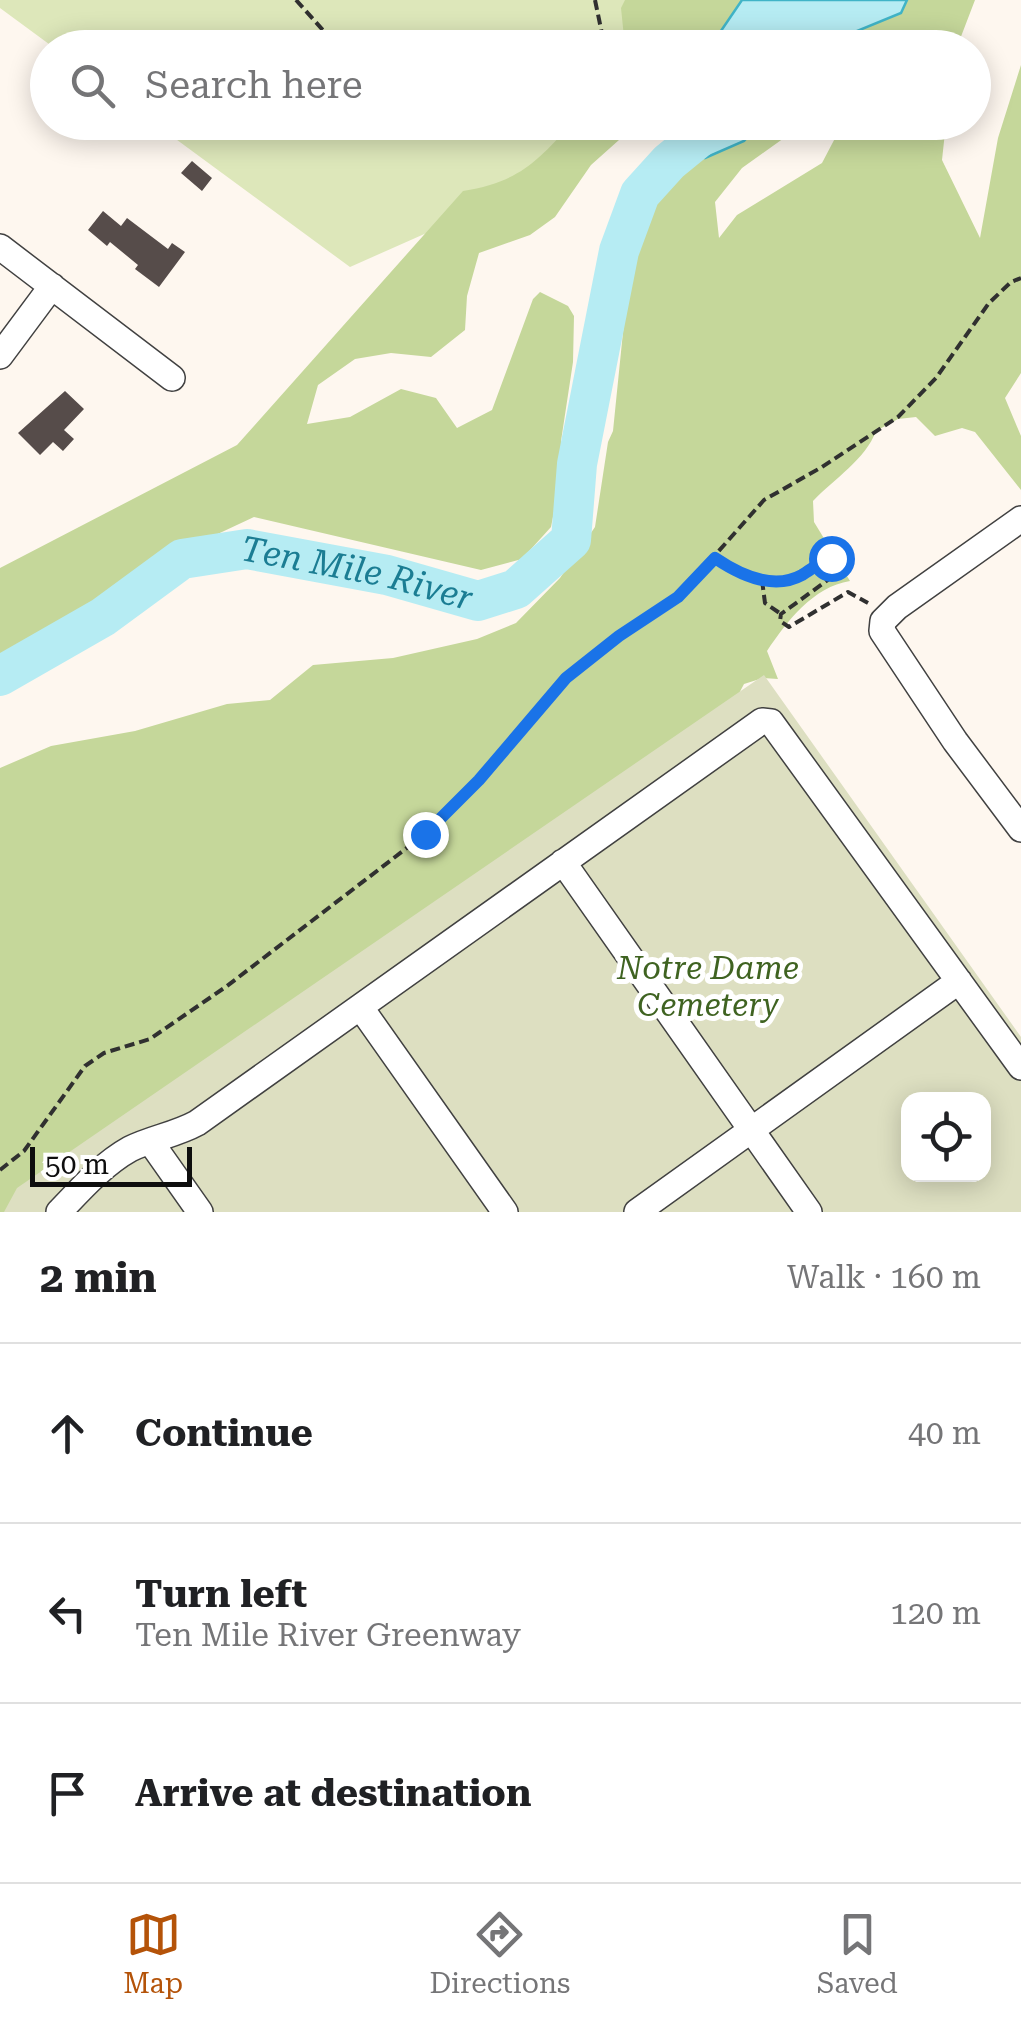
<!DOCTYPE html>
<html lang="en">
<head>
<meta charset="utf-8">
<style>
  :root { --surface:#fff; --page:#f6f6f6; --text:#202124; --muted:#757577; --line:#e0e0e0; --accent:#b45309 }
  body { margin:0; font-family:"Roboto Serif",serif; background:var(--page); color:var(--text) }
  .controls { position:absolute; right:30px; bottom:30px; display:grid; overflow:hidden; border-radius:20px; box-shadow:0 5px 25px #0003 }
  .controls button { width:90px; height:90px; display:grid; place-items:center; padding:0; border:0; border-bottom:2px solid var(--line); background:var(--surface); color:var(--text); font:50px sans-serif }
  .scale { position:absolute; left:30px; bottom:25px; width:162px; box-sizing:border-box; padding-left:10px; border:5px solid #0e0e0e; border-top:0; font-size:28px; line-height:35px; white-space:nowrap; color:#0e0e0e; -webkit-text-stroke:8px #fff; paint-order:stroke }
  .stop { position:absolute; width:30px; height:30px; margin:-22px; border:8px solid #1a73e8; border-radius:50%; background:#fff }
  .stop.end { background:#1a73e8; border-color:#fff; box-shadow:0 2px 10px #0008 }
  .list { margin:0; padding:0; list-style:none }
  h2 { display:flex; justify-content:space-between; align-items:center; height:130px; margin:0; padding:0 40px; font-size:42px }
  h2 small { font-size:32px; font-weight:400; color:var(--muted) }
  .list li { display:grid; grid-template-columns:65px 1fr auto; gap:30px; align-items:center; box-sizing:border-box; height:180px; padding:0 40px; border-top:2px solid var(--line) }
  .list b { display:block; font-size:38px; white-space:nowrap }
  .list p { margin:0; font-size:32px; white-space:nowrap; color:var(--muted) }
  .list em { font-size:32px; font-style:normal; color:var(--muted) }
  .icon { flex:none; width:55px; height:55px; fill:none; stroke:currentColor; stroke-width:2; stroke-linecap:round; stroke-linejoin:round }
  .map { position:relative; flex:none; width:1021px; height:1212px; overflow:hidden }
  .search { position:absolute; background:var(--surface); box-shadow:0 5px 25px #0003; left:30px; right:30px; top:30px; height:110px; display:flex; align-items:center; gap:25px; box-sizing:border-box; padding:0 35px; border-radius:55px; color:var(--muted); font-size:38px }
  .sheet { height:670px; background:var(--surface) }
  nav { display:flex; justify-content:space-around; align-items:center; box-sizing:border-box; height:140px; border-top:2px solid var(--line); background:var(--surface); font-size:28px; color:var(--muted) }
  nav a { display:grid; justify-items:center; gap:5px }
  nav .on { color:var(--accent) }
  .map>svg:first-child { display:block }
</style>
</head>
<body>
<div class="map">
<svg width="1021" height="1212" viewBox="0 0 1021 1212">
  <rect width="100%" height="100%" fill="#fef7ef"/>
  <path fill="#dde7ba" d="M0,0H742L710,48L53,47L0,8Z
    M154,123H627L566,171L350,267Z"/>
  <path fill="#c5d79a" d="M625,0H757L726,47H625L621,8Z
    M875,0H975L957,47L844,48L863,2Z
    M1021,65V373L1005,398L1021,436V490L975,432L962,428L935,436L916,417L898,419L876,431C865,460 835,478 813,501L814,522L850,581C813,587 787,621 767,651L778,679L763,678L744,684L734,703L58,1212H0V768L51,746L135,731L227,704L270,700L313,665L393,658L477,639L516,623L560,578L595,527L608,442L613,431L631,253L644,209L666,179L759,123H805L742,168L715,202L719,238L737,215L822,163L843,123H946L942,160L980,238L998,138Z
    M572,123H638L591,165L555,217L530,235L479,253L467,296L465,330L431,357L391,353L355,359L318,385L307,424L350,417L401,389L436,398L457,428L492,410L533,299L540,292L568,306L574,316L573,362L561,441L562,471L551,527L522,559L481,570L254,517L145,568L19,656L0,660V568L237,445L463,191C518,182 536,163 572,123Z"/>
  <path fill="#dddfc1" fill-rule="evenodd" d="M764,675L1021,1037V1212H4L17,1188ZM908,1100H984V1174H908Z"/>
  <path fill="#b6ecf3" stroke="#40b4c7" stroke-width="2.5" d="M742,0H907L901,13L852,33L837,47H710Z
    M659,123H760L744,141L705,158Z"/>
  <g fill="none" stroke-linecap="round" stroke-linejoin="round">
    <path stroke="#b6ecf3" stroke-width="40" id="s1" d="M0,676L103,617L182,559L247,549L387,575L478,601L516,589L571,540L577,464L619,251L640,194L669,162L718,122"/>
  </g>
  <path fill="#564c4a" d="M192,161L212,178L202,191L181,173Z
    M103,211L121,226L127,218L168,249L172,243L185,252L159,287L135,269L138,265L110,242L107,246L88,230Z
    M65,391L84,409L64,430L74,439L63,451L53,442L40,455L18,433Z"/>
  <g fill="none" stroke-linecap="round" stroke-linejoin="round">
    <g stroke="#414141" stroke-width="28">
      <path id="minor" d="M0,247L172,378
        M0,356L52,286
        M1021,519L897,607L883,621L882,631L955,741L1021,829
        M563,862L809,1212
        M361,1008L505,1212
        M150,1141L200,1212
        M59,1212C80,1190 103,1164 130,1149C152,1138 175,1135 197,1123L762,721L771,722L1021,1067
        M637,1212L959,981"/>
    </g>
    <path stroke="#303030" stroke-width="4" stroke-dasharray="10 5" stroke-linecap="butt" d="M296,0L339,48
      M595,0L605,48
      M455,122C485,134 513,142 542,122
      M715,558C740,575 773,591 802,575C812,569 820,562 831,557L838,568L836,574L781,614L780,621L789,627L848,592L868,603
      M762,580L765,603L781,614
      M0,1170L24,1151L85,1066L104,1053L150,1039L227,986L442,821L566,678L619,636L678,597L764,500L822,467L898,417L936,378L989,303L1011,282L1021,278"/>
    <use href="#minor" stroke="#fff" stroke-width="25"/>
  </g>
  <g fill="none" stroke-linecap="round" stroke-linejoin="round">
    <path stroke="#1a73e8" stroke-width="12" d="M425,834L479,780L566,678L619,636L678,597L715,558C740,575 773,591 802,575C812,569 820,562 831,558"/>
  </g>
  <g text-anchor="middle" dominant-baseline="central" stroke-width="10" stroke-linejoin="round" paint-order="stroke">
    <g font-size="32" font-style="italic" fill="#3f6321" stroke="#fff">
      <text x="708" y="968">Notre Dame<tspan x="708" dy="37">Cemetery</tspan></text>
    </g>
    <g font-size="35" font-style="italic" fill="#1b7d93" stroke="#fff">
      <text stroke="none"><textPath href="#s1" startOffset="395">Ten Mile River</textPath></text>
    </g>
  </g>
</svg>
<div class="controls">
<button><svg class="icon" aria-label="locate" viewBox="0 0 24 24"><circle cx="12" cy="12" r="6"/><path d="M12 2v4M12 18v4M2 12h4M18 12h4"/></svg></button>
</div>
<div class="scale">50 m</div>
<div class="stop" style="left:831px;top:558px"></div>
<div class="stop end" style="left:425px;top:834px"></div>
<div class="search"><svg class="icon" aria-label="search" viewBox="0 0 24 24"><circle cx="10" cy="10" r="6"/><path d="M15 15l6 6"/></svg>Search here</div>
</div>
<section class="sheet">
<h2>2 min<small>Walk · 160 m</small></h2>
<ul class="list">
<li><svg class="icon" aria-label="ahead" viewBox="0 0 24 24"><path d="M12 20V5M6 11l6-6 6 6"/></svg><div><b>Continue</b></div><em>40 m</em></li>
<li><svg class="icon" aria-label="left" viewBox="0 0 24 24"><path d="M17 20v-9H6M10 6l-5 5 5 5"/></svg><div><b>Turn left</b><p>Ten Mile River Greenway</p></div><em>120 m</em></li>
<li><svg class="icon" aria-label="arrive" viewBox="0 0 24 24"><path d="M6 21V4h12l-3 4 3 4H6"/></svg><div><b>Arrive at destination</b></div></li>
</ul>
</section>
<nav>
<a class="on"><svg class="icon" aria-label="map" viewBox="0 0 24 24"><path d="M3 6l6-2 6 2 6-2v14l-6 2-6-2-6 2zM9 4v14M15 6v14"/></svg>Map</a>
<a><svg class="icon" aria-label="directions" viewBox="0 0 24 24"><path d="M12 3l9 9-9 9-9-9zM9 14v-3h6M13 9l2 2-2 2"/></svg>Directions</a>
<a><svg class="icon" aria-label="saved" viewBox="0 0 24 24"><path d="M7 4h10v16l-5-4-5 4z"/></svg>Saved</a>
</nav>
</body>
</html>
